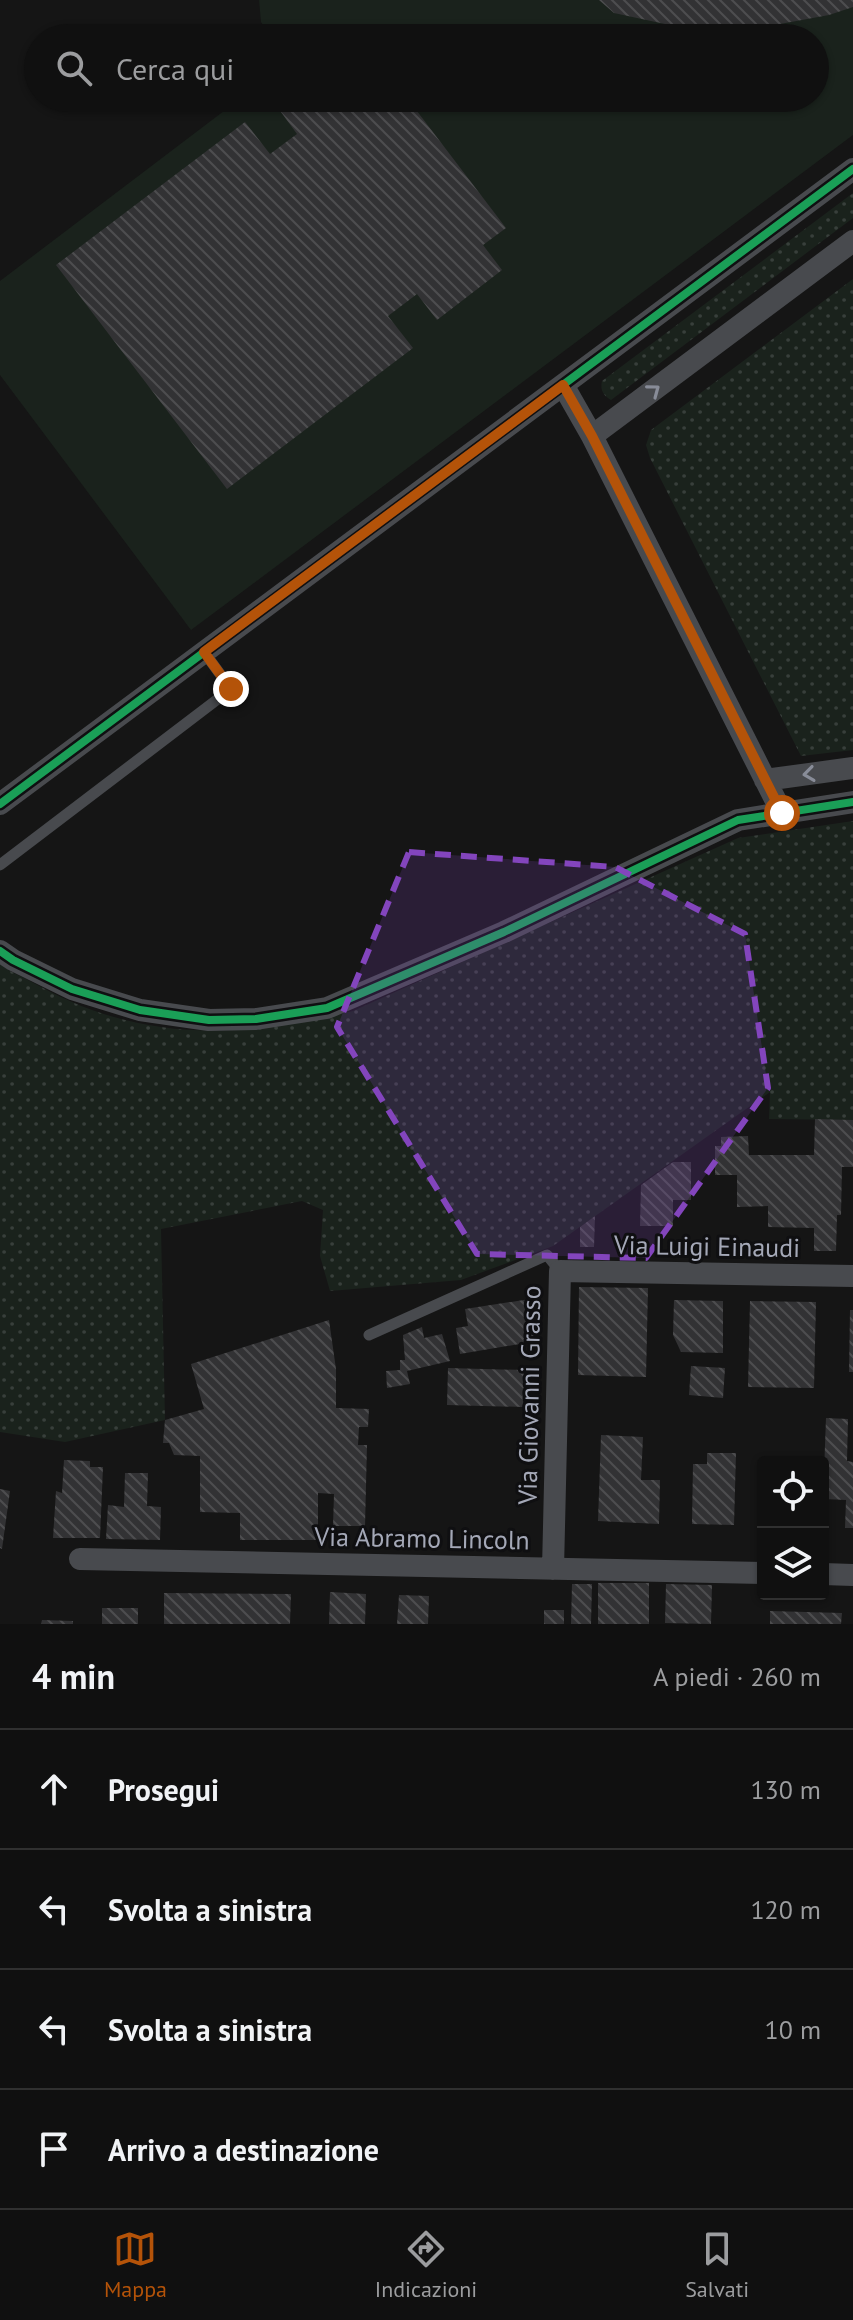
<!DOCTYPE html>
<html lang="it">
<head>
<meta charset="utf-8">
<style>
  :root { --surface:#101010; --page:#191919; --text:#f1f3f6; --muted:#9c9d9f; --line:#303030; --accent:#b45309 }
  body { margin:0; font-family:"PT Sans",sans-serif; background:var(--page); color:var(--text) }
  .controls { position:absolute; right:24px; bottom:24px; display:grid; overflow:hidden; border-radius:8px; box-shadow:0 2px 6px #0004 }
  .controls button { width:72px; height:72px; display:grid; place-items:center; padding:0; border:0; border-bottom:2px solid var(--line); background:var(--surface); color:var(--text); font:40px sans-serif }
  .stop { position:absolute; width:24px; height:24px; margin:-18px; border:6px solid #b45309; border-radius:50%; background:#fff }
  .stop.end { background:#b45309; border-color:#fff; box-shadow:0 2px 8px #0008 }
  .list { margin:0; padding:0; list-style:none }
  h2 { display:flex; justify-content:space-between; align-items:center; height:104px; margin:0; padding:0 32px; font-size:34px }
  h2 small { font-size:26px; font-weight:400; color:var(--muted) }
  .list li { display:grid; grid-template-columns:52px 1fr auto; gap:24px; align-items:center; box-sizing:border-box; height:120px; padding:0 32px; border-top:2px solid var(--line) }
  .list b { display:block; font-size:30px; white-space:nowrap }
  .list em { font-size:26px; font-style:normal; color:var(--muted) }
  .icon { flex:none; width:44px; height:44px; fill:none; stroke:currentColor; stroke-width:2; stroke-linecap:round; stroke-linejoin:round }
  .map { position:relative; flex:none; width:853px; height:1624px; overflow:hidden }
  .search { position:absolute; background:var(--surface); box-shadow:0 2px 6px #0004; left:24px; right:24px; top:24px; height:88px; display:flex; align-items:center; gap:20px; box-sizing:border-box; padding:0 28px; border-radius:44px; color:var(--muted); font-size:30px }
  .sheet { height:584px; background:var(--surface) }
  nav { display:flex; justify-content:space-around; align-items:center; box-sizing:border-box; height:112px; border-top:2px solid var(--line); background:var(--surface); font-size:22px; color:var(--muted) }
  nav a { display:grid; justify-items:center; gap:4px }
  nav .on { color:var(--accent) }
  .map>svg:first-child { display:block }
</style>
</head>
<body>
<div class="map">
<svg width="853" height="1624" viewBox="0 0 853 1624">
  <defs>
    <pattern id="grass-dots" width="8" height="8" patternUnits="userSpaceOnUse" patternTransform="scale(2)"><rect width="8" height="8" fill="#1a221c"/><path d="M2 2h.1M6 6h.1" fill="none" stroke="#383f3b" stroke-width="1.8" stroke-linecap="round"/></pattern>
    <pattern id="building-back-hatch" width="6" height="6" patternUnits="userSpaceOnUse" patternTransform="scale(2)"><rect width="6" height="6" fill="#323234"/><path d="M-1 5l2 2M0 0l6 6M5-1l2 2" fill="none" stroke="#4d4d4f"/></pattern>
  </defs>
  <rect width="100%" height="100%" fill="#151515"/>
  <path fill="url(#grass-dots)" d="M853,193V218L611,400C603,395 600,390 602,381Z
    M853,279V750L801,756L650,458L646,445L651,430Z
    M853,821V1120L769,1119L770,1092L553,1246L461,1280L330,1291L320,1256L323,1210L302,1201L161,1229L165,1420L65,1442L0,1432V964L8,970C35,983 63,1000 92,1010C181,1042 263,1032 353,1011L738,838Z"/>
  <path fill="#1a221c" d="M259,0H853V135L191,630L0,375V281L241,98H815V38H272L261,22Z"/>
  <path fill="url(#building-back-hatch)" d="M599,0H853V7L829,15L780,24L714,28L665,24L614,13Z
    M292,98H407L506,228L483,245L502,270L437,320L417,294L388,316L413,348L227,489L56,265L245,122L270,154L297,134L278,108Z
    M815,1119L853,1120V1167H842L841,1215H837L836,1251H814V1228L768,1227V1206L737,1207V1175H715V1146H721V1137L748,1136L749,1155H814Z
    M673,1162H691V1200H673V1226H640L641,1185Z
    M595,1216L594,1247H580V1227Z
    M579,1287L648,1288L646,1377L578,1375Z
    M530,1299L537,1341L460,1354L456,1328L468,1326L465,1309Z
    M674,1300L723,1301V1353L681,1352L673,1335Z
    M750,1301L816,1302L814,1388L748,1387Z
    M850,1310H853V1372H849Z
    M329,1320L336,1369V1408L369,1409L368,1427H359L358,1445H367L365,1526H333L334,1494L318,1493V1540H240V1513L200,1512V1456L174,1455L169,1443H163L165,1420L204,1409L191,1364Z
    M422,1327L424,1338L442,1334L450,1361L407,1371L410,1384L387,1388L386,1371L400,1370V1360H405L403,1335Z
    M691,1366L725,1368L723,1398L689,1395Z
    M448,1368L524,1370L523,1407L447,1405Z
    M826,1418L848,1419L847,1461L853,1462V1528H845L846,1500L823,1499Z
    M601,1435L643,1437L641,1480H660L659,1524L598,1521Z
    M707,1453H736L734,1525L692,1524L693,1464H707Z
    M64,1460L90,1461V1467H103L100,1538H53L56,1491L62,1493Z
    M125,1473H148L147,1506L161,1507L160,1540L106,1539L108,1505L124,1507Z
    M0,1489L10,1491L2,1549L0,1548Z
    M598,1583H649V1624H598Z
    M572,1584H592L591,1624H571Z
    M666,1584L712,1585L711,1624L665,1623Z
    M330,1592L366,1594L365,1624H329Z
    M164,1593L291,1594L290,1624H164Z
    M399,1595L429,1596L428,1624H397Z
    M102,1608H138V1624H102Z
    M544,1610H564V1624H544Z
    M770,1611L842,1613L841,1624H770Z
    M42,1620L73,1621V1624H41Z"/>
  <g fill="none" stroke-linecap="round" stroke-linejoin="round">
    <path stroke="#484a4e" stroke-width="11" d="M0,865L231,689L204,652
      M369,1335L547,1255L560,1271"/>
    <path stroke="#484a4e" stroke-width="22" d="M563,385L592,436L782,813
      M592,436L853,241
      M765,780L853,768
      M0,804L853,169
      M0,951L13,960L72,989L140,1010L209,1020L256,1019L327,1008L504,932L738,820L853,802
      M80,1559L763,1573
      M553,1569L560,1271L853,1276
      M823,1574L853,1575"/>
    <g stroke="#0f0f11" stroke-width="13">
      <path id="cycleway" d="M0,804L853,169
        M0,951L13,960L72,989L140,1010L209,1020L256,1019L327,1008L504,932L738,820L853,802"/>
    </g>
    <use href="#cycleway" stroke="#1a9f57" stroke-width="8"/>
  </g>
  <defs><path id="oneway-chevron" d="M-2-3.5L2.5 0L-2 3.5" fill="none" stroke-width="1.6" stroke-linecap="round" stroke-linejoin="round" transform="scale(2)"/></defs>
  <g stroke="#888c98">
    <use href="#oneway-chevron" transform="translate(654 390) rotate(-37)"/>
    <use href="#oneway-chevron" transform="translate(809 774) rotate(172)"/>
  </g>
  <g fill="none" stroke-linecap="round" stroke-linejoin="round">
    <path stroke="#b45309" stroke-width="10" d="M231,689L204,652L563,385L592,436L782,813"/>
  </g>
  <path fill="#8345bd" fill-opacity="0.2" stroke="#8345bd" stroke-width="6" stroke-dasharray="16 10" stroke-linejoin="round" d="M409,852L615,867L745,934L768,1088L646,1258L477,1254L337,1027Z"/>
  <g text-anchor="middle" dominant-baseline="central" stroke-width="6" stroke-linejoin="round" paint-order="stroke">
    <g font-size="26" fill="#a4a8b7" stroke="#0f0f11">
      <text transform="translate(707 1246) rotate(1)">Via Luigi Einaudi</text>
      <text transform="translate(529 1395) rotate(-89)">Via Giovanni Grasso</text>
      <text transform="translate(422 1538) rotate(1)">Via Abramo Lincoln</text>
    </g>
  </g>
</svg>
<div class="controls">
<button><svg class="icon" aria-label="locate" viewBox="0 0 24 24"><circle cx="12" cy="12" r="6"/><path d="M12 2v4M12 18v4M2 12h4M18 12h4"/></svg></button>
<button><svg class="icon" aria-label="layers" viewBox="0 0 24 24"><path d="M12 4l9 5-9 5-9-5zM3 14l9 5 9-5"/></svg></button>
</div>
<div class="stop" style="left:782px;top:813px"></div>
<div class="stop end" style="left:231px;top:689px"></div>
<div class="search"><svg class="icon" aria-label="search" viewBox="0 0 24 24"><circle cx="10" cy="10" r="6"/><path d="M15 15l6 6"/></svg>Cerca qui</div>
</div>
<section class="sheet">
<h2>4 min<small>A piedi · 260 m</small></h2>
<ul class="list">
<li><svg class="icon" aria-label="ahead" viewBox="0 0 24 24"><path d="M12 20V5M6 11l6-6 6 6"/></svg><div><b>Prosegui</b></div><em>130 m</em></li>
<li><svg class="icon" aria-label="left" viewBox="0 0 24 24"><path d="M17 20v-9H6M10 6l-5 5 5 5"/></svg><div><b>Svolta a sinistra</b></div><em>120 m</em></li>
<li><svg class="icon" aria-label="left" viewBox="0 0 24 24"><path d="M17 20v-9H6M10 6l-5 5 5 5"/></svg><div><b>Svolta a sinistra</b></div><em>10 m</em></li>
<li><svg class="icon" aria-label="arrive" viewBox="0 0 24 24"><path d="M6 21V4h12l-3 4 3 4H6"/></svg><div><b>Arrivo a destinazione</b></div></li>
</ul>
</section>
<nav>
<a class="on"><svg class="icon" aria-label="map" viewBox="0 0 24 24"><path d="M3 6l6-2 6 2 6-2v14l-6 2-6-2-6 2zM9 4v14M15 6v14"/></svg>Mappa</a>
<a><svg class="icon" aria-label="directions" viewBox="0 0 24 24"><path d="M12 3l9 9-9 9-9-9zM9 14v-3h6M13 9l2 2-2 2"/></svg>Indicazioni</a>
<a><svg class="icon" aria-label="saved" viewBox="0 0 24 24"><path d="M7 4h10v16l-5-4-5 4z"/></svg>Salvati</a>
</nav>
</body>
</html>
